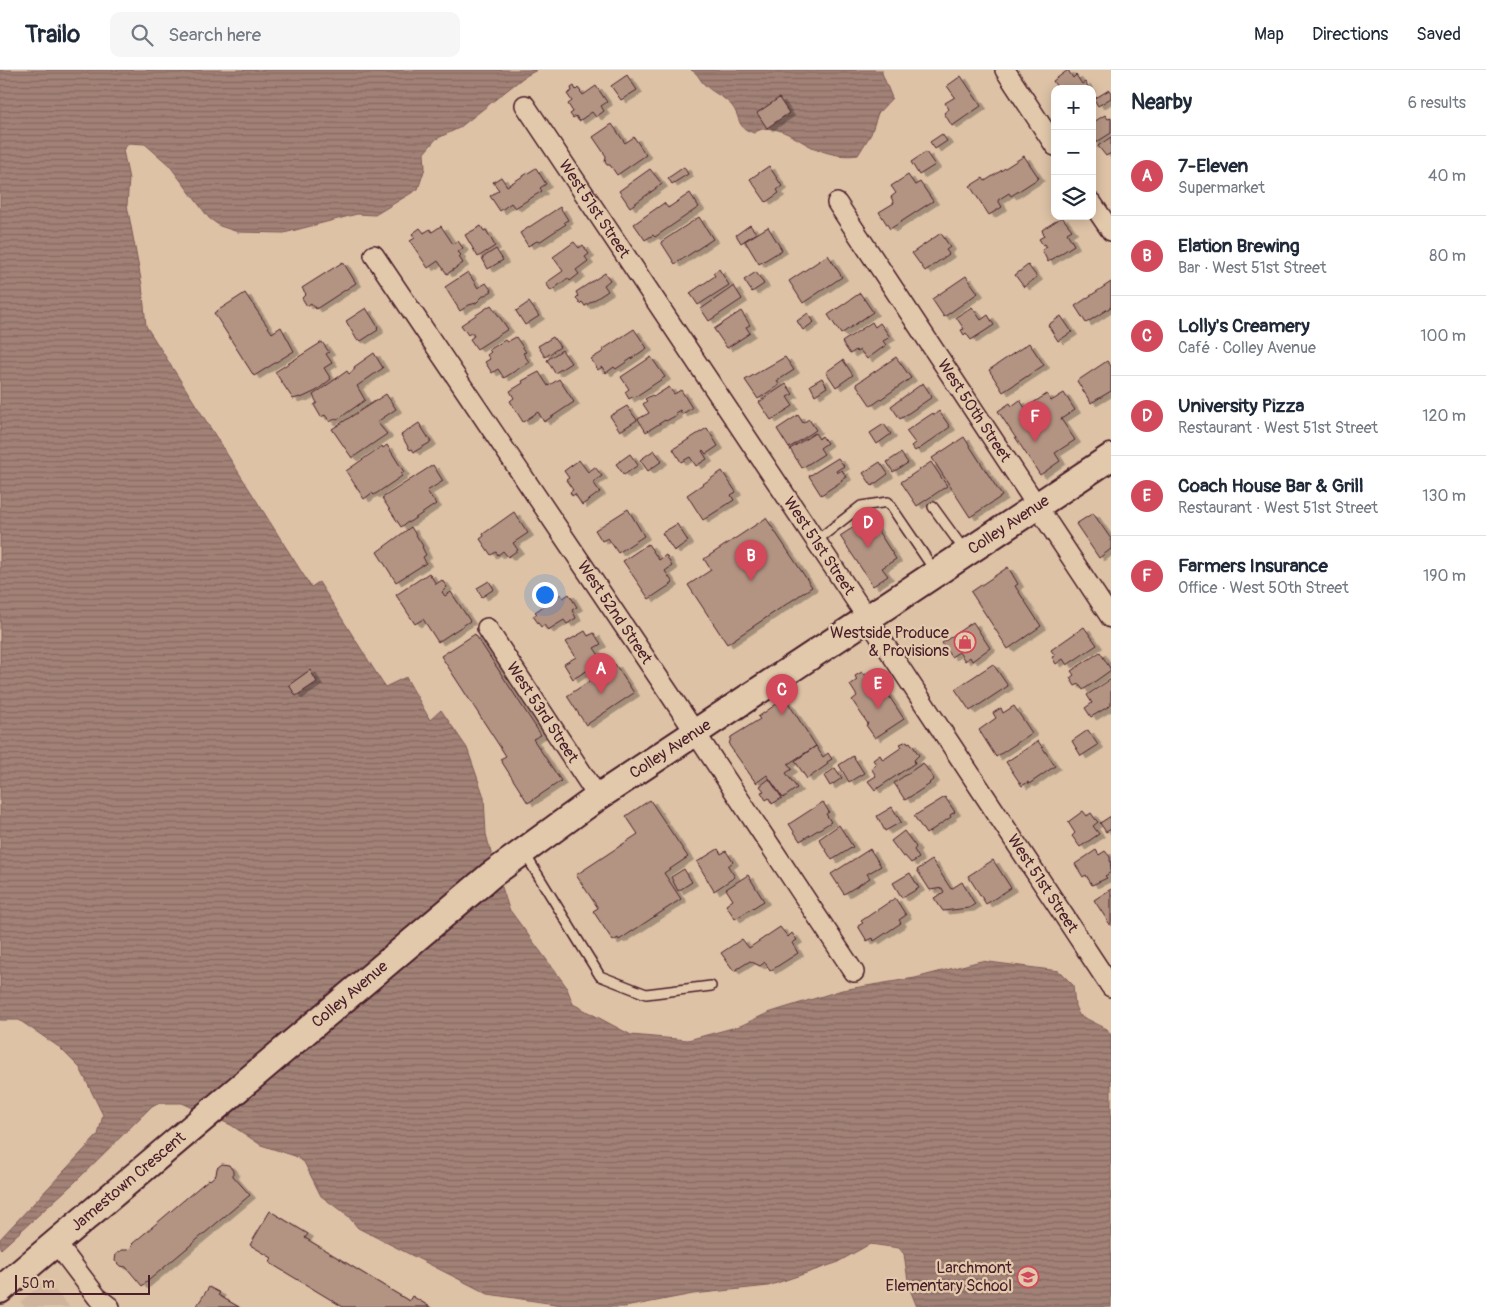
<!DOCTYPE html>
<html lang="en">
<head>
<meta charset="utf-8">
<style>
  :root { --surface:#fff; --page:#f6f6f7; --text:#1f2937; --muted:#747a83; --line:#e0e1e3; --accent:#d1495b }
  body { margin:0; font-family:Pangolin,sans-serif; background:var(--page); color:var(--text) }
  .controls { position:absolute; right:15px; top:15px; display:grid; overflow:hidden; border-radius:10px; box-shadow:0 2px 12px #0003 }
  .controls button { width:45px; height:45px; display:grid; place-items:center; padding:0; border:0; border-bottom:1px solid var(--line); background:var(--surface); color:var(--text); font:25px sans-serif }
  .scale { position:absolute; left:15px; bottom:12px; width:135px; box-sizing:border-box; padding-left:5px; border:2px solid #4a1f2b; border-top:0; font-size:14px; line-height:18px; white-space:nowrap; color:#4a1f2b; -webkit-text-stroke:4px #e3c9ab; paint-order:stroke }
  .you { position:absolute; left:544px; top:524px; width:18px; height:18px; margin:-12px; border:4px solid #fff; border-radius:50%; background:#1a73e8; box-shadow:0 0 0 8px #1a73e833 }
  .badge { display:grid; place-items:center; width:32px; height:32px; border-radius:50%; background:var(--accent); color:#fff; font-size:16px; font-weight:700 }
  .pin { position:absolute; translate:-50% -41px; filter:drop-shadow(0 1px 2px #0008) }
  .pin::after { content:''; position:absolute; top:26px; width:18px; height:15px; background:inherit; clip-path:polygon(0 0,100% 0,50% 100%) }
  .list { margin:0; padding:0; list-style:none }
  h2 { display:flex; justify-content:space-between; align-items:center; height:65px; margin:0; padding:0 20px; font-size:21px }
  h2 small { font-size:16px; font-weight:400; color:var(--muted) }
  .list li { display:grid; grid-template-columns:32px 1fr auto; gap:15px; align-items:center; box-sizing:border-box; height:80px; padding:0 20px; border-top:1px solid var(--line) }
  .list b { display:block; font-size:19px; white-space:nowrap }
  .list p { margin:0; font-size:16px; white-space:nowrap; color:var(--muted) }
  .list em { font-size:16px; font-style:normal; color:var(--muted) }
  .icon { flex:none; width:28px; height:28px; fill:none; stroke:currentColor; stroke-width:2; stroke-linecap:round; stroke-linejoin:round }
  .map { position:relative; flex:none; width:1111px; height:1237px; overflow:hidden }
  header { display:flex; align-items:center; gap:30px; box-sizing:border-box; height:70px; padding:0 25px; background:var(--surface); border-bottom:1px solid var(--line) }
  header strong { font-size:24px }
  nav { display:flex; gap:28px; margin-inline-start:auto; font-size:18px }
  .search { width:350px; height:45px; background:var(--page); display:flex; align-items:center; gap:12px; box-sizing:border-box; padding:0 18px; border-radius:10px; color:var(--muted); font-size:19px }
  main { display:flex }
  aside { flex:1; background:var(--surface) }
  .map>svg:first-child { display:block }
</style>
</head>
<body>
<header>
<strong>Trailo</strong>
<div class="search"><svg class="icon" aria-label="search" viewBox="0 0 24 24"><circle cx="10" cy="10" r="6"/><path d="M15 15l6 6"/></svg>Search here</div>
<nav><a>Map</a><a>Directions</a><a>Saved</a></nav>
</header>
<main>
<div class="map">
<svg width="1111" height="1237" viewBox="0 0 1111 1237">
  <defs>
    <pattern id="water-rules" width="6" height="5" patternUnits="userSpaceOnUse" patternTransform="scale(1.25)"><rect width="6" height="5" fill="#a28176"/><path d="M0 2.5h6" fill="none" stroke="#866961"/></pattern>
    <filter id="shadow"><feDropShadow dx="5.5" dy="3" stdDeviation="0" flood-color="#0004"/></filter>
  </defs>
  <rect width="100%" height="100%" fill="#ddc2a6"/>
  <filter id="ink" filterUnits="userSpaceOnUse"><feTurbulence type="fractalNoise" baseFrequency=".02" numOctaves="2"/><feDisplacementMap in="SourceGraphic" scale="10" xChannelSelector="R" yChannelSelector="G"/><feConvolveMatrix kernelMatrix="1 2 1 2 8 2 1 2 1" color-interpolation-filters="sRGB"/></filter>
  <g filter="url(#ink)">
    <path fill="#d0b49c" d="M45,1210L70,1237H25L21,1232Z"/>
    <path fill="url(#water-rules)" stroke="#7f5a58" d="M0,0H537L524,7L459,58L436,69L424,83L425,98L418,119L375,145L357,144L284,163L238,162L220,156L209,148L169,95L145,74L129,73L123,80L129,109L127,135L142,215L146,256L311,517L319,512L385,617L406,607L430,650L441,640L467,678L484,727L486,764L491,783L509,839L566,916L573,934L631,965L688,970L740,956L768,943L842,920L915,908L981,891L1059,901L1073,915L1075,936L1079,945L1107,959L1111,965V1237H917L909,1217L904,1184L899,1178L870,1174L836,1193L768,1216L693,1224L625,1237H575L488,1224L358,1158L348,1146L321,1126L304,1092L295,1086L261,1075L231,1055L182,1033H159L152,1036L76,1111L1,1179L0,1178V1169L98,1065L103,1045L80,998L59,977L19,950H0Z
      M691,0H882V3L892,28L878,43L871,64L858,85C845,87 833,85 819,80C801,74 774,48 754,63C736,57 742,51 733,37C726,27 712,23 704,14C699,9 698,3 691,0Z"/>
    <path fill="#b39483" stroke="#4a1f2b" filter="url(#shadow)" d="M1068,0L1073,8L1076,5L1082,14L1085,12L1090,19H1058L1053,11Z
      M627,5L637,20L621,30L611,16Z
      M961,6L981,36L952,56L944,43L949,39L945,33L955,27L947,16Z
      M574,16L576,20L578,18L583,25L596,16L607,32L601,36L604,41L596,47L592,42L579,51L576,46L573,48L570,44L573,42L568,34L572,31L567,24L572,21L571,18Z
      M1109,20L1111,23V28L1098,36L1094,29Z
      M779,28L789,43L767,58L757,43Z
      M1105,45L1108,49L1111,48V63L1092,75V53Z
      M612,54L625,73L634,67L646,85L617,105L610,95H607L605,92L606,86L593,67Z
      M942,64L947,71L935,79L930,72Z
      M1111,67V83L1106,86L1098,76Z
      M926,82L935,95L919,105L911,92Z
      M1024,86L1039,108L1011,126L1009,123L998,130L1002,137L989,145L970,116L983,108L985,111Z
      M769,96L782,116L777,120L779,123L766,132L750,109Z
      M684,97L688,104L672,114L668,108Z
      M536,98L546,114L540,118L542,121L515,138L511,133L500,141L490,126L499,120L493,112L501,107L507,116Z
      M650,99L662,114L630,137L619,121Z
      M908,105L915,115L920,112L933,131L890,159L879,142L894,133L891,127L896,123L891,116Z
      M690,123L699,137L655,167L653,165L645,170L634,154L664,133L668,138Z
      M560,137L568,150L564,152L566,154L539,172L537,171L528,176L520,163Z
      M699,147L713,169L675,194L661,172Z
      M1062,147L1072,160L1067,163L1074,175L1048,192L1042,180L1047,177L1045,174L1043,175L1039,169L1044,166L1042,160Z
      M750,155L756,163L741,173L736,165Z
      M441,156L453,174L458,171L463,178L458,182L461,185L459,187L463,193L447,204L438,191L428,198L410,171L415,168L412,164L420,158L424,163L430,159L432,162Z
      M481,156L484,161L486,160L495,176L478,187L465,165Z
      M768,157L782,180L759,194L745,171Z
      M941,163L950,177L946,180L949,184L925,201L912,183Z
      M574,172L579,178L583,175L589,184L585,187L588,191L576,200L579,204L570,211L568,208L551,221L546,213L563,201L553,187Z
      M496,179L503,190L488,199L482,188Z
      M828,185L842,207L803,233L789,211Z
      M343,192L356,213L316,239L311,233L307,236L302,228L306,224L302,218Z
      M1028,195L1037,207L1024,217L1015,205Z
      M719,199L729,215L698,235L690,223L715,206L713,203Z
      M468,202L478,218L486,213L492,221L483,226L476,233L469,235L460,241L445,217Z
      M756,202L764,214L752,222L744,210Z
      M605,203L610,210L604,215L608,221L585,236L582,232L580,234L576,228L578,226L576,222Z
      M966,206L978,223L944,247L932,229Z
      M1111,212V237L1086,253L1075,236Z
      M734,216L742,229L709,251L701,239Z
      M245,223L272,263L281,257L294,281L254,306L214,243Z
      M860,223L873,242L841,264L828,245Z
      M529,232L539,246L525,255L516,241Z
      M491,235L508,259L477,279L470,269L474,266L472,262L468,265L461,255Z
      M972,237L981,250L988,245L994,255L971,270L966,263L964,265L961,260L964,259L956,247Z
      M366,238L378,257L377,258L378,260L361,271L359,269L357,270L346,251Z
      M741,241L750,255L746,257L750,263L727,278L714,259Z
      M808,243L814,252L803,260L797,251Z
      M1061,246L1072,262L1058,271L1048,255Z
      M872,252L875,257L880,253L890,267L883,271L886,275L867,289L860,280L857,282L856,280L850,284L842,272Z
      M634,259L647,278L616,299L614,297L606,303L602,297L598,300L591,289L604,281L602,280Z
      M516,267L526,282L523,283L529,292L504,308L498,299L492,303L485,292L490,289L487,285L491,282L489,280L505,270L507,272Z
      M553,267L560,277L545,287L538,276Z
      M322,272L329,282L326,284L332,293L324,298L331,309L316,321L301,328L300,327L293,329L275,302Z
      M1029,273L1044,295L1003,322L989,300Z
      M562,280L571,293L555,303L547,290Z
      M374,283L383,298L357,316L365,330L337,350L336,348L330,352L325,345L321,347L314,335L317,333L313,325L347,301L349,304L355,299L354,297Z
      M651,287L665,307L635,327L634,326L629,329L625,322L629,319L621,307Z
      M785,287L794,300L777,311L779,315L758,329L745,310Z
      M896,287L911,308L871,336L856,314Z
      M843,290L853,305L836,317L826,302Z
      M1107,291L1111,296V321L1091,333L1077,311Z
      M539,302L548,316L559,309L574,332L544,352L538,342L523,352L510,331L514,328L510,321L523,313L522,311Z
      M822,308L827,317L815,325L810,315Z
      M923,313L932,327L900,349L891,336Z
      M786,314L793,324L787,327L793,336L771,350L759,332Z
      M669,317L674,324L681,320L692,338L682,344L680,340L675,343L677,345L666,351L665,350L646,362L638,349L649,343L643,334L647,331L645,329L652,325L653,327Z
      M1064,323L1075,340L1061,349L1075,370L1055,383L1060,391L1040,405L998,341L1010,333L1012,336L1020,330L1025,338L1047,324L1051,331Z
      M386,324L396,339L377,352L387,364L352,388L332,359Z
      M627,336L637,350L620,361L610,346Z
      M939,341L950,357L918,380V379L915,381L911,376L915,373L906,361L933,343L934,345Z
      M798,345L803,353L809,349L816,360L789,378L777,359Z
      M419,353L431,372L414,382L412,379L410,380L401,365Z
      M884,354L891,364L877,374L870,363Z
      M707,358L718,376L706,384L703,380L702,381L707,389L696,396L690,387L681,392L673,379Z
      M815,363L819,369L822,366L827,373L820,378L824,384L802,398L790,379Z
      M964,367L1002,426L970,447L932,388Z
      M387,375L404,402L401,404L402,406L374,425L372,423L364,429L346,401L382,376L383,378Z
      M654,380L662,391L648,401L640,390Z
      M901,383L908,393L893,402L887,392Z
      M630,384L638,395L624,405L616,394Z
      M838,388L844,396L836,401L837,403L842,400L846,407L841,410L842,411L821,425L809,406Z
      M579,390L588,402L595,397L602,406L593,412L600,422L582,435L575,424L572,426L570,422L573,420L566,410L569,408L564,401Z
      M880,392L888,404L872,416L863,403Z
      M931,392L947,416L917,436L901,412Z
      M433,395L443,411L427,421L436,434L408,453V452L401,457L382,428Z
      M722,401L736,422L731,425L734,430L703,450L687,425Z
      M628,439L644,466L618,483L608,468L602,471L595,460Z
      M514,442L528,463L513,473L518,480L508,487L503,481L498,485L496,482L491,485L480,469L484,466L483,464Z
      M1093,443L1111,469V479L1099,488L1076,454Z
      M869,447L896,489L882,498L888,506L873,516L840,466Z
      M766,448L812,517L727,574L688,515L711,500L704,489Z
      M677,454L688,471L674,481L662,463Z
      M411,457L423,476L422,477L426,485L423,487L426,493L396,512L377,482Z
      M648,474L659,490L666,485L668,489L672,496L665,501L673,513L649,529L623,491Z
      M1008,497L1018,514L1015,516L1041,556L1008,579L971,522Z
      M429,503L436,514L442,510L447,517L442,522L445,526L451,522L470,551L438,572L423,549L415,554L396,525Z
      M489,511L494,519L482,527L477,518Z
      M561,524L563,528L569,524L577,537L572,540L576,548L567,554L564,550L548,560L544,555L541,557L533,546L537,544L535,542Z
      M973,552L990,578L972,591L970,587L965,591L959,582L951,587L942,573Z
      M1084,557L1097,575L1067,595L1063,589L1056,594L1052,587L1055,586L1051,580Z
      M585,561L588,566L594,563L601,574L594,578L603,591L573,609L564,594L576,587L566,572Z
      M475,564L541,665L533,669L561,711L528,733L500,689L506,686L441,586Z
      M1100,582L1111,600L1083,620L1079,614L1075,616L1070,608L1074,605L1071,601Z
      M615,594L634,623L586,655L567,626Z
      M993,594L1008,616L970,641L955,619Z
      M310,600L317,612L296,626L289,615Z
      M872,600L904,649L875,668L866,655L868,654L852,630L857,626L850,615L857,610L855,606L862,602L864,605Z
      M1111,609V635L1091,647L1085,638L1092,633L1087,625Z
      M785,628L816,676L788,694L792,699L786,703L797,718L783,728L767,705L756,713L729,675L731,667L760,649L758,647Z
      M1014,636L1032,663L996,687L979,660L996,648L993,643L1001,638L1003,643Z
      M1088,660L1098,675L1081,686L1072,671Z
      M907,671L908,673L910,672L919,685L914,690L915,693L875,720L868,711L876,706L871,698L876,694L873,690L880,685L883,690L902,677L900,674Z
      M1038,671L1055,696L1029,714L1028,712L1022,716L1006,692Z
      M816,676L823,687L828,683L832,689L827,692L828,694L807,709L795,691Z
      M853,686L864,703L849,712L839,695Z
      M923,693L934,709L929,713L930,714L905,730L894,713Z
      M835,698L842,708L830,716L824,706Z
      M769,709L782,728L772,734L769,728L766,730L761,722L764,721L760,716Z
      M945,727L955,742L950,745L951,747L926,764L914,746Z
      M650,730L688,787L664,803L681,829L619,870L618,868L613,871L593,841L598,838L576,805L638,764L626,746Z
      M823,732L829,742L826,744L831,752L800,771L789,754Z
      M892,737L901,752L885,761L877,746Z
      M1083,741L1087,746L1091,743L1096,750L1098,752L1093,756L1099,764L1080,777L1072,766L1075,763L1068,752Z
      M1111,746V759L1106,762L1100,753Z
      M839,755L853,777L832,790L819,769Z
      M904,761L916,777L914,780L919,788L911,793L905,786L903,787L891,771Z
      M718,779L721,784L726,781L733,792L728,796L735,807L714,821L697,792Z
      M870,779L881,796L867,804L870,808L844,824L831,804Z
      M1096,780L1099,785L1105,781L1110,787L1111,802L1105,806L1107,808L1092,815L1086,805L1083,807L1075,794Z
      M932,790L951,819L962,812L975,834L969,838L943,841L934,828L944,822L942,818L930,820L917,800Z
      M993,790L1011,818L986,834L968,806Z
      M684,799L692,812L678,821L671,807Z
      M910,803L919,818L902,828L893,813Z
      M748,805L764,831L735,849L726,835L733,830L726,819Z
      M1111,819V856L1094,830Z
      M895,828L906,845L899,850L901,853L874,871L873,868L867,871L858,856L863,853L861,851Z
      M780,857L788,867L792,863L797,870L792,873L798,883L770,901L765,892L760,896L750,891L734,901L721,883L742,869L749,878Z
      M222,1094L229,1095L233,1101V1106L250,1125L142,1216L126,1197L120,1196L115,1191L116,1184L122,1180H128L133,1175L132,1174L209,1109L210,1110L216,1105L217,1098Z
      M270,1141L308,1164L305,1168L409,1231L412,1226L430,1237H343L270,1193L272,1188L250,1175Z
      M209,1217L220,1223L218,1225L239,1237H196Z"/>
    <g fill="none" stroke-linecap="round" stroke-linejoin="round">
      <g stroke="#4a1f2b" stroke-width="12">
        <path id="service" d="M933,437L965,481
          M816,471L861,436L888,432L935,501
          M525,784L600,906L646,924L711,916"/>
      </g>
      <g stroke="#4a1f2b" stroke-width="22">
        <g id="minor">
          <path d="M1005,0L1055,76"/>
          <path id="s1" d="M525,35L868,549L1111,917"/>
          <path id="s2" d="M837,133L1111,548"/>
          <path d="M1092,133L1111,161"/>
          <path id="s3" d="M374,185L673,629L854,902"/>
          <path id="s4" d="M487,558L598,727"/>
          <path d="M56,1173L97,1227L110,1237"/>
        </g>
      </g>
      <g stroke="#4a1f2b" stroke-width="30">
        <g id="secondary">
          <path id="s5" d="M0,1220L491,805L598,727L1111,387"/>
        </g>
      </g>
      <use href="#service" stroke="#e3c9ab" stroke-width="9"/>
      <use href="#minor" stroke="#e3c9ab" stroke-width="19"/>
      <use href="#secondary" stroke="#e3c9ab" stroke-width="26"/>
    </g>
  </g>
  <defs>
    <g id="shop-ring" transform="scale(1.125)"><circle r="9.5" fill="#e3c9ab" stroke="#d1495b" stroke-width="1.5"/><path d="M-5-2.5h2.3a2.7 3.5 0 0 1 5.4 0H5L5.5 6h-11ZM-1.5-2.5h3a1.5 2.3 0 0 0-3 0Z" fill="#d1495b"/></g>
    <g id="school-ring" transform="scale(1.125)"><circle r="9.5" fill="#e3c9ab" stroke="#d1495b" stroke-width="1.5"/><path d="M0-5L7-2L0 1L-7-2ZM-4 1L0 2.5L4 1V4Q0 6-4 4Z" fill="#d1495b"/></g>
  </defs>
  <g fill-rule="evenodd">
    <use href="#shop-ring" x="965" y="572"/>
    <use href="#school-ring" x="1028" y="1207"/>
  </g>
  <g text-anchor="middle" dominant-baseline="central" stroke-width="4.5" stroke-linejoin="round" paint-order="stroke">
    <g font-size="16" fill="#4a1f2b" stroke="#e3c9ab">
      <text stroke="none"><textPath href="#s1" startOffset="125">West 51st Street</textPath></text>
      <text stroke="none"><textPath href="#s2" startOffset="249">West 50th Street</textPath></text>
      <text stroke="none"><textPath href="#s5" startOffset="1268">Colley Avenue</textPath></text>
      <text stroke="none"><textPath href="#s1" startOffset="530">West 51st Street</textPath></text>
      <text stroke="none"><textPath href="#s3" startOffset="431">West 52nd Street</textPath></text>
      <text stroke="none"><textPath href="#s4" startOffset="101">West 53rd Street</textPath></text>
      <text stroke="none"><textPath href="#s5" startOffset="862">Colley Avenue</textPath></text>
      <text stroke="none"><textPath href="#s1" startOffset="935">West 51st Street</textPath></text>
      <text stroke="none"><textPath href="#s5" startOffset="458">Colley Avenue</textPath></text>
      <text stroke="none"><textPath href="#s5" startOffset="168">Jamestown Crescent</textPath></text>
    </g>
    <g font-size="16" fill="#4a1f2b" stroke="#e3c9ab" text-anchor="end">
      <text x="949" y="563">Westside Produce<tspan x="949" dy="18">&amp; Provisions</tspan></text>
      <text x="1012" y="1198">Larchmont<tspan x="1012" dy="18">Elementary School</tspan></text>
    </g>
  </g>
</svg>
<div class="controls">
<button>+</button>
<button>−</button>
<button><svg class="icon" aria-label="layers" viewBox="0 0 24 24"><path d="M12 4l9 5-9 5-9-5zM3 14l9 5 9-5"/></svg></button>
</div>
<div class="scale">50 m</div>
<div class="you"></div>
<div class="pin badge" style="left:601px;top:624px">A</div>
<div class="pin badge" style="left:751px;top:511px">B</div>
<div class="pin badge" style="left:782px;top:645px">C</div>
<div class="pin badge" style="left:868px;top:478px">D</div>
<div class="pin badge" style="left:878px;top:639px">E</div>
<div class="pin badge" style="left:1035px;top:372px">F</div>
</div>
<aside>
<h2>Nearby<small>6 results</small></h2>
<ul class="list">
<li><span class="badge">A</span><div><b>7-Eleven</b><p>Supermarket</p></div><em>40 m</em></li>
<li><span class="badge">B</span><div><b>Elation Brewing</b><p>Bar · West 51st Street</p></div><em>80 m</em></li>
<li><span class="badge">C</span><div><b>Lolly's Creamery</b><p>Café · Colley Avenue</p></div><em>100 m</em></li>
<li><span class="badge">D</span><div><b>University Pizza</b><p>Restaurant · West 51st Street</p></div><em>120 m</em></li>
<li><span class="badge">E</span><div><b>Coach House Bar &amp; Grill</b><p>Restaurant · West 51st Street</p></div><em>130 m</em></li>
<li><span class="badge">F</span><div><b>Farmers Insurance</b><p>Office · West 50th Street</p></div><em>190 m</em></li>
</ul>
</aside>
</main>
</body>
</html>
